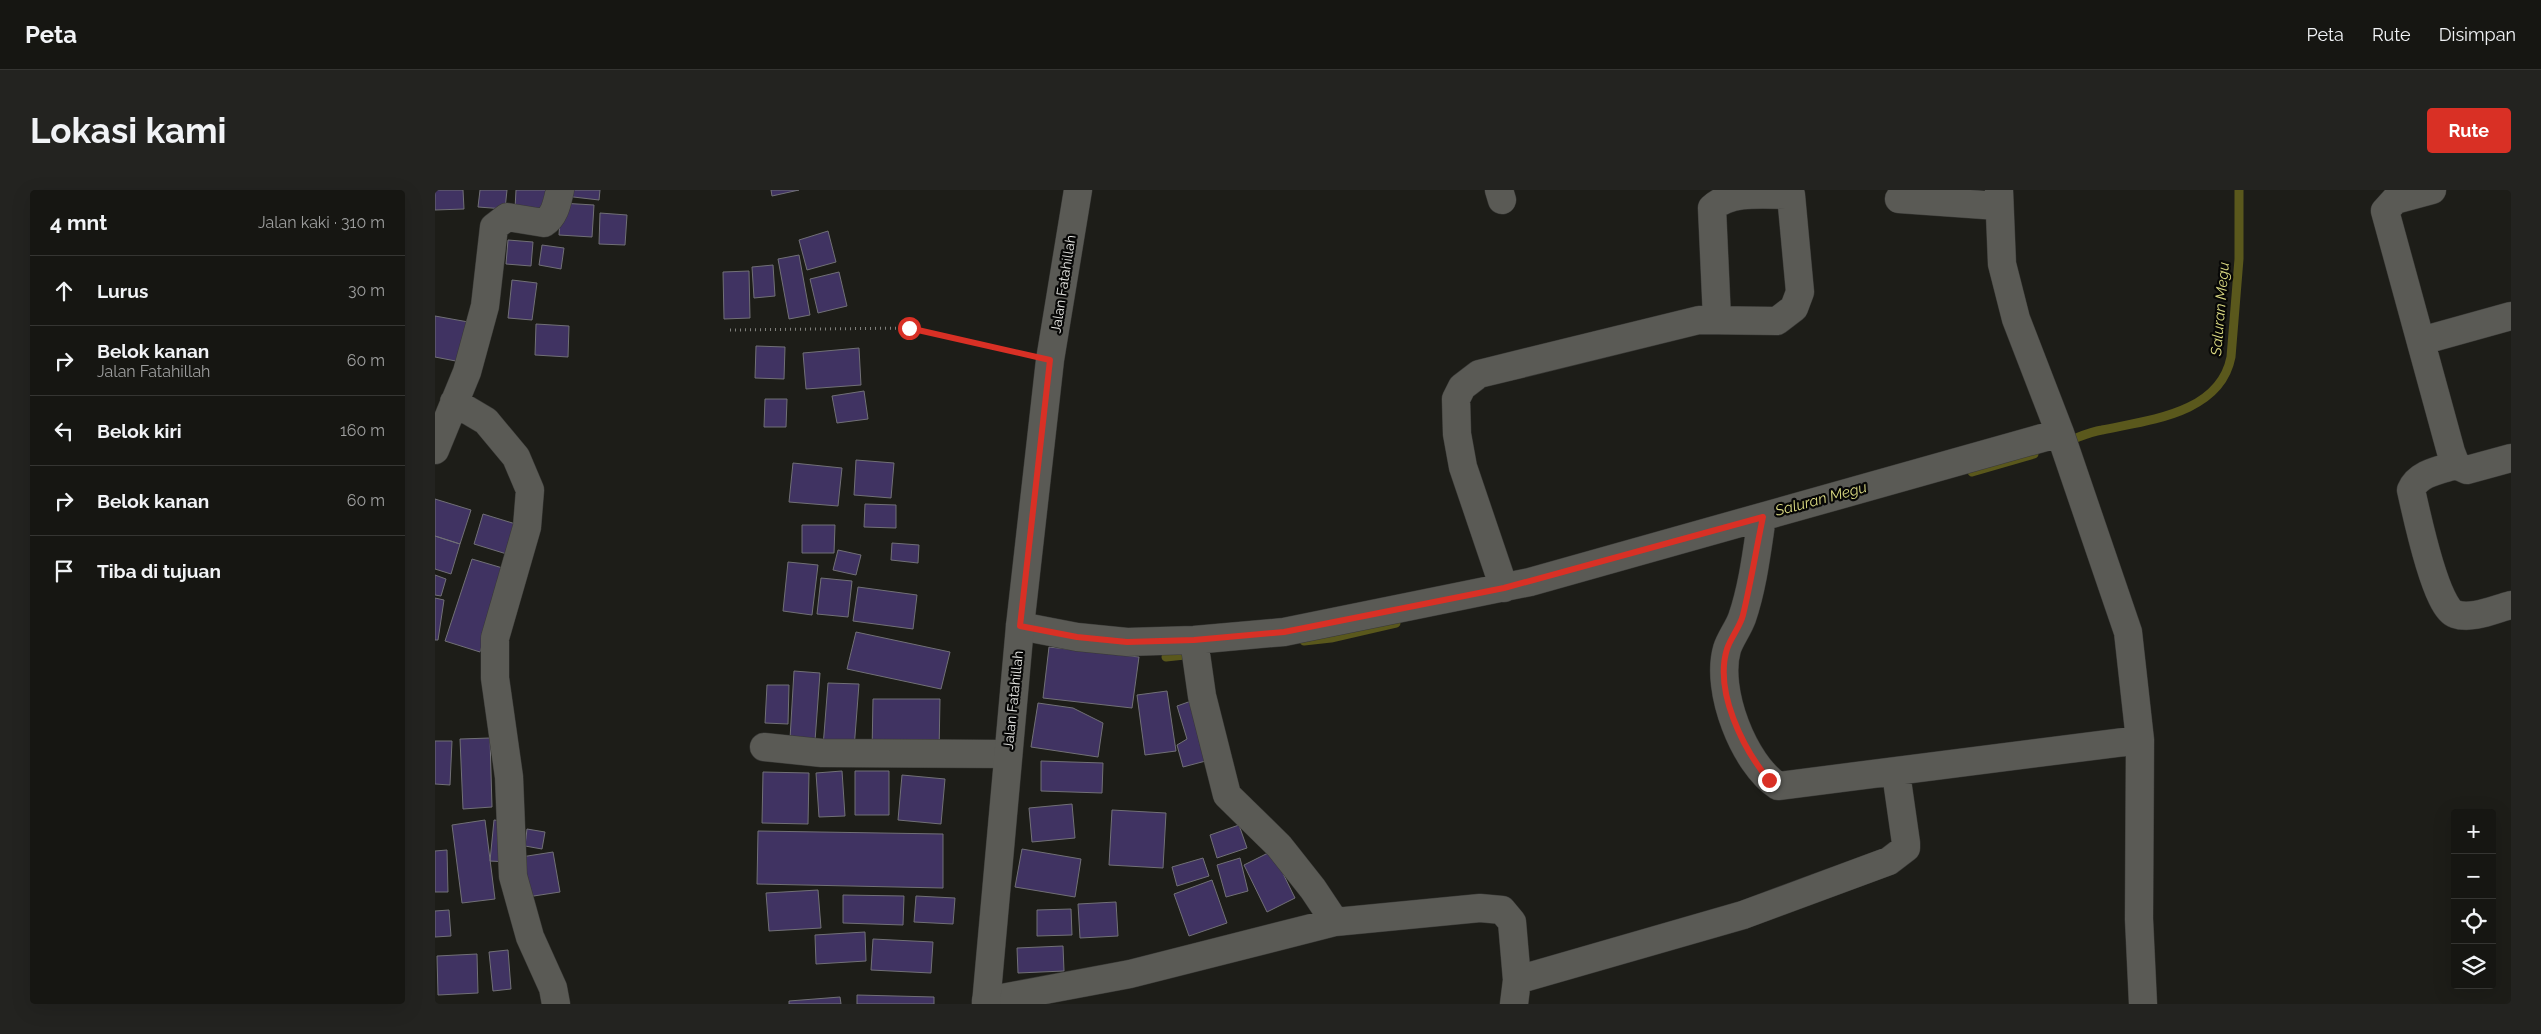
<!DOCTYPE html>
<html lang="id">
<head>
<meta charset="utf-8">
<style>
  :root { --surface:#161612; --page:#232320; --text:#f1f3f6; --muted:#9e9f9f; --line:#353532; --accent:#d93025 }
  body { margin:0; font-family:Raleway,sans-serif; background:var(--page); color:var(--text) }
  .controls { position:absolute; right:15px; bottom:15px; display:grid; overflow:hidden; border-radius:5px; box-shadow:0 5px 20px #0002 }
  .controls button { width:45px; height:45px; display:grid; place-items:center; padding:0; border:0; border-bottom:1px solid var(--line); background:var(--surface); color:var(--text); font:25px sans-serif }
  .stop { position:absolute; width:15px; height:15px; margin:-11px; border:4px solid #d93025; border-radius:50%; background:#fff }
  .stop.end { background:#d93025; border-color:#fff; box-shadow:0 1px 5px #0008 }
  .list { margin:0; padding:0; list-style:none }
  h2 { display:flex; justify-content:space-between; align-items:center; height:65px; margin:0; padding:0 20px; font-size:21px }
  h2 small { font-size:16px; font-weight:400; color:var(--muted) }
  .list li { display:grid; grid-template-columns:32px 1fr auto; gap:15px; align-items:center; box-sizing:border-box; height:70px; padding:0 20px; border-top:1px solid var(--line) }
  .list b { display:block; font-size:19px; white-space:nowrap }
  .list p { margin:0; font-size:16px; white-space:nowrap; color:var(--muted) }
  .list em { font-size:16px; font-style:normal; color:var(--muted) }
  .icon { flex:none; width:28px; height:28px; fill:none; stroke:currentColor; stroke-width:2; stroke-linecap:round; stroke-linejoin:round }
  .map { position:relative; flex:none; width:2076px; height:814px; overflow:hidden; border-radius:5px }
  header { display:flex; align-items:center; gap:30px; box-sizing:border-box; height:70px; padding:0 25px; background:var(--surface); border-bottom:1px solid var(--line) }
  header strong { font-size:24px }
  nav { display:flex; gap:28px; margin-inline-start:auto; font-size:18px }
  .intro { display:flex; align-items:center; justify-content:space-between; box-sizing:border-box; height:120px; padding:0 30px }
  h1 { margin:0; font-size:35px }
  .button { padding:12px 22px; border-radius:5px; background:var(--accent); color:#fff; font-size:18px; font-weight:700 }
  main { display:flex; gap:30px; padding:0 30px }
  aside { flex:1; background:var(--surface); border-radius:5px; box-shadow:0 5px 20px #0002 }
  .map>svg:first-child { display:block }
</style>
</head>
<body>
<header>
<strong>Peta</strong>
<nav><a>Peta</a><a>Rute</a><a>Disimpan</a></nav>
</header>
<div class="intro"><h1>Lokasi kami</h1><a class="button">Rute</a></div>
<main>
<aside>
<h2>4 mnt<small>Jalan kaki · 310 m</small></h2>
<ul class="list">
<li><svg class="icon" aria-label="ahead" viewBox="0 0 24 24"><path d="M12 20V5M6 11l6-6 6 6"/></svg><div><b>Lurus</b></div><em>30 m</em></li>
<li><svg class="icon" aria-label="right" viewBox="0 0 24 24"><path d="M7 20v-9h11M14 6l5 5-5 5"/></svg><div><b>Belok kanan</b><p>Jalan Fatahillah</p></div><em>60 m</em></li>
<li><svg class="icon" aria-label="left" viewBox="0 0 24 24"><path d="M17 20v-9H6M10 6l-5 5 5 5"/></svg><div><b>Belok kiri</b></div><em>160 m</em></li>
<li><svg class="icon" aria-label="right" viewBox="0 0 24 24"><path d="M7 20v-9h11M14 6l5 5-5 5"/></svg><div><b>Belok kanan</b></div><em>60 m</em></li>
<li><svg class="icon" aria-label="arrive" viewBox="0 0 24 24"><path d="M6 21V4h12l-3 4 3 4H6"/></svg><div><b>Tiba di tujuan</b></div></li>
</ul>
</aside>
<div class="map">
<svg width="2076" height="814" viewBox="0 0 2076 814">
  <rect width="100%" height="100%" fill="#1d1d18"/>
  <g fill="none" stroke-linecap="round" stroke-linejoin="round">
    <path stroke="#5a581c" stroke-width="9" d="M1630,252C1642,248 1654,242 1667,240C1713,230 1785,224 1796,167L1804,69V0
      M1537,282L1599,264
      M869,451L896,448L961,433
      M731,467L759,464"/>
  </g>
  <path fill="#403362" stroke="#717076" d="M0,0H28L29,19L0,20Z
    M45,0H72L70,19L43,17Z
    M81,0H114L112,21L80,19Z
    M131,0H165L164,10L130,6Z
    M336,0H364L337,6Z
    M126,13L159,15L157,47L124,45Z
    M165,23L192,25L190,55L164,54Z
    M393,41L401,72L372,80L364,50Z
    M73,50L98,52L96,76L71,74Z
    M107,55L129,58L126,79L104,75Z
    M364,65L375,125L354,129L343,69Z
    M338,75L340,106L319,108L317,77Z
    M314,81L315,128L289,129L288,82Z
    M404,82L412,116L383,123L375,89Z
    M77,90L102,93L97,130L73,128Z
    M0,126L39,133L31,173L0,167Z
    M101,134L134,136L133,167L100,165Z
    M321,156L350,157L349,189L320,188Z
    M424,158L426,195L371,199L368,163Z
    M429,201L433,229L402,233L397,206Z
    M330,209H352L351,237H329Z
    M421,270L459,273L456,308L419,305Z
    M358,273L407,278L403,316L354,312Z
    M0,309L36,320L25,354L0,346Z
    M430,314L461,315V338L429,337Z
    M48,324L84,335L75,365L39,354Z
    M367,335H400L399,363H367Z
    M0,346L25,354L16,384L0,379Z
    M457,353L484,355L483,373L456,370Z
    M403,360L426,365L421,385L398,380Z
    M37,369L71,379L45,462L10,451Z
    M353,372L383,375L377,425L348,421Z
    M0,385L11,389L6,406L0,405Z
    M386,388L417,391L413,427L382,424Z
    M423,397L482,405L478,439L418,431Z
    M0,408L9,410L3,450H0Z
    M421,442L515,462L506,499L412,479Z
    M614,457L704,467L697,518L608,508Z
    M359,481L385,483L380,551L355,549Z
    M393,493L424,494L419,559L388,557Z
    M332,495H354L353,534L330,533Z
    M732,501L741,561L710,565L702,505Z
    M438,509H505L504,562H437Z
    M759,510L782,568L748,577L742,555L752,549L742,516Z
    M603,513L638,518L668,533L663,567L596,557Z
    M55,548L57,617L28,619L25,549Z
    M0,551H17L15,595L0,594Z
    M606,571L668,573L667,603L606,601Z
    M407,581L410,626L384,627L381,583Z
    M420,581H454V625H420Z
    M328,582L374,583L373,634L327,633Z
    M467,585L510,589L506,634L463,630Z
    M637,614L640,648L597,652L594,618Z
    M677,620L731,623L728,678L674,675Z
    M50,630L60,709L27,713L17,635Z
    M59,630L76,632L73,672L55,671Z
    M804,635L812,658L782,668L775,645Z
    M92,639L110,642L107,659L90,656Z
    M323,641L508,644V698L322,694Z
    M587,659L646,669L640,707L580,697Z
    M12,660L13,702H0V661Z
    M837,661L860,708L832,722L809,675Z
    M118,662L125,702L92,707L86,667Z
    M768,668L774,686L742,696L737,677Z
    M805,668L813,701L791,707L782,675Z
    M777,690L792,733L754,746L739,704Z
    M383,700L386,738L334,741L331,703Z
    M408,705L469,706L468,735L408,733Z
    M481,706L520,708L518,734L479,732Z
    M681,712L683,746L645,748L643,714Z
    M636,719L637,745L602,746V720Z
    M14,720L16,746L0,747V721Z
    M430,742L431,771L381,774L380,745Z
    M438,749L498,752L496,783L436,780Z
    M628,756L629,781L583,783L582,758Z
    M73,760L76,799L58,801L54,762Z
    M42,764L43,803L3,805L2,766Z
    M422,805L499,807V814H422Z
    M405,807L406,814H354V811Z"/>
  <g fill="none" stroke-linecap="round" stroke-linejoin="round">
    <g stroke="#393936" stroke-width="29">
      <path id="street" d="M1064,0L1067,10
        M1564,0L1567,74L1581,129L1625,243L1693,442L1705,550L1704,729L1708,814
        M1997,0L1960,10L1950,21L2016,262L2021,275L2032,280L2076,268
        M1464,9L1563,16
        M1986,151L2076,126
        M19,212L51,231L81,267L95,300L92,337L60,448V488L74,587L78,686L95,747L118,798L121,814
        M0,260L32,182L50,116L59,37L72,27L109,33C120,26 122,13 125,0
        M2021,275C2005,280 1983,283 1976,300C1981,322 2001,418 2020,424C2037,430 2060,419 2076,415
        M1327,327C1322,360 1318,396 1307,428C1303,439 1295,449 1292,459C1280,500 1309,574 1343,596L1705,550
        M1069,398L1028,277L1022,244L1021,209L1027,197L1044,184L1264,130L1342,131L1359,118L1365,102L1356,5C1331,5 1296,0 1277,18L1282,129
        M585,436L642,447L692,452L759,450L849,442L1095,392L1625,243
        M759,450L767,506L792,605L844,656L878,699L900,732
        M329,557L387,563L573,564
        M1082,790L1308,725L1454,671L1471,658V653L1461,583
        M551,811L695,784L900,732L1045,718L1067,720L1077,732L1082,790L1079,814"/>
    </g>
    <g stroke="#393936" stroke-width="29">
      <path id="secondary" d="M551,814L585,436L615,170L643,0"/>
    </g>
    <path stroke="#7f7f7b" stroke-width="3" stroke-dasharray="1 4" stroke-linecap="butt" d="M295,140L474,138L588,163"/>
    <use href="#street" stroke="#5a5a55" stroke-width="28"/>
    <use href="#secondary" stroke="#5a5a55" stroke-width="28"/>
  </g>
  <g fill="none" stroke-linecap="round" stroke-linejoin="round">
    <path stroke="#d93025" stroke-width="6" d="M474,138L615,170L585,436L642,447L692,452L759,450L849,442L1069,398L1328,327C1321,360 1316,392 1308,425C1305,437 1296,447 1292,459C1279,501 1308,559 1334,590"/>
  </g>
  <g text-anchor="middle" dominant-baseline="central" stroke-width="4.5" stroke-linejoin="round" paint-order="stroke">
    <g font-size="14" fill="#e9e9e6" stroke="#070706">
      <text transform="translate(628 94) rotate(-81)">Jalan Fatahillah</text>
      <text transform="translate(578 510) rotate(-84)">Jalan Fatahillah</text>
    </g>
    <g font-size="15" font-style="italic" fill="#dcdb83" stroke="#070706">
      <text transform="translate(1785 119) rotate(-85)">Saluran Megu</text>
      <text transform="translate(1386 309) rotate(-15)">Saluran Megu</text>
    </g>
  </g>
</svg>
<div class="controls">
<button>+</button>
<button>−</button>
<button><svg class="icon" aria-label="locate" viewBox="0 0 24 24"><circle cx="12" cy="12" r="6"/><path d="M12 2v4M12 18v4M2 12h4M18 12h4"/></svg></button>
<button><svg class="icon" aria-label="layers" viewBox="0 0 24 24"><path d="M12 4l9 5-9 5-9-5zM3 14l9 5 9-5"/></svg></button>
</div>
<div class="stop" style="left:474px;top:138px"></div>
<div class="stop end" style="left:1334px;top:590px"></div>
</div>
</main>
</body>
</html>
